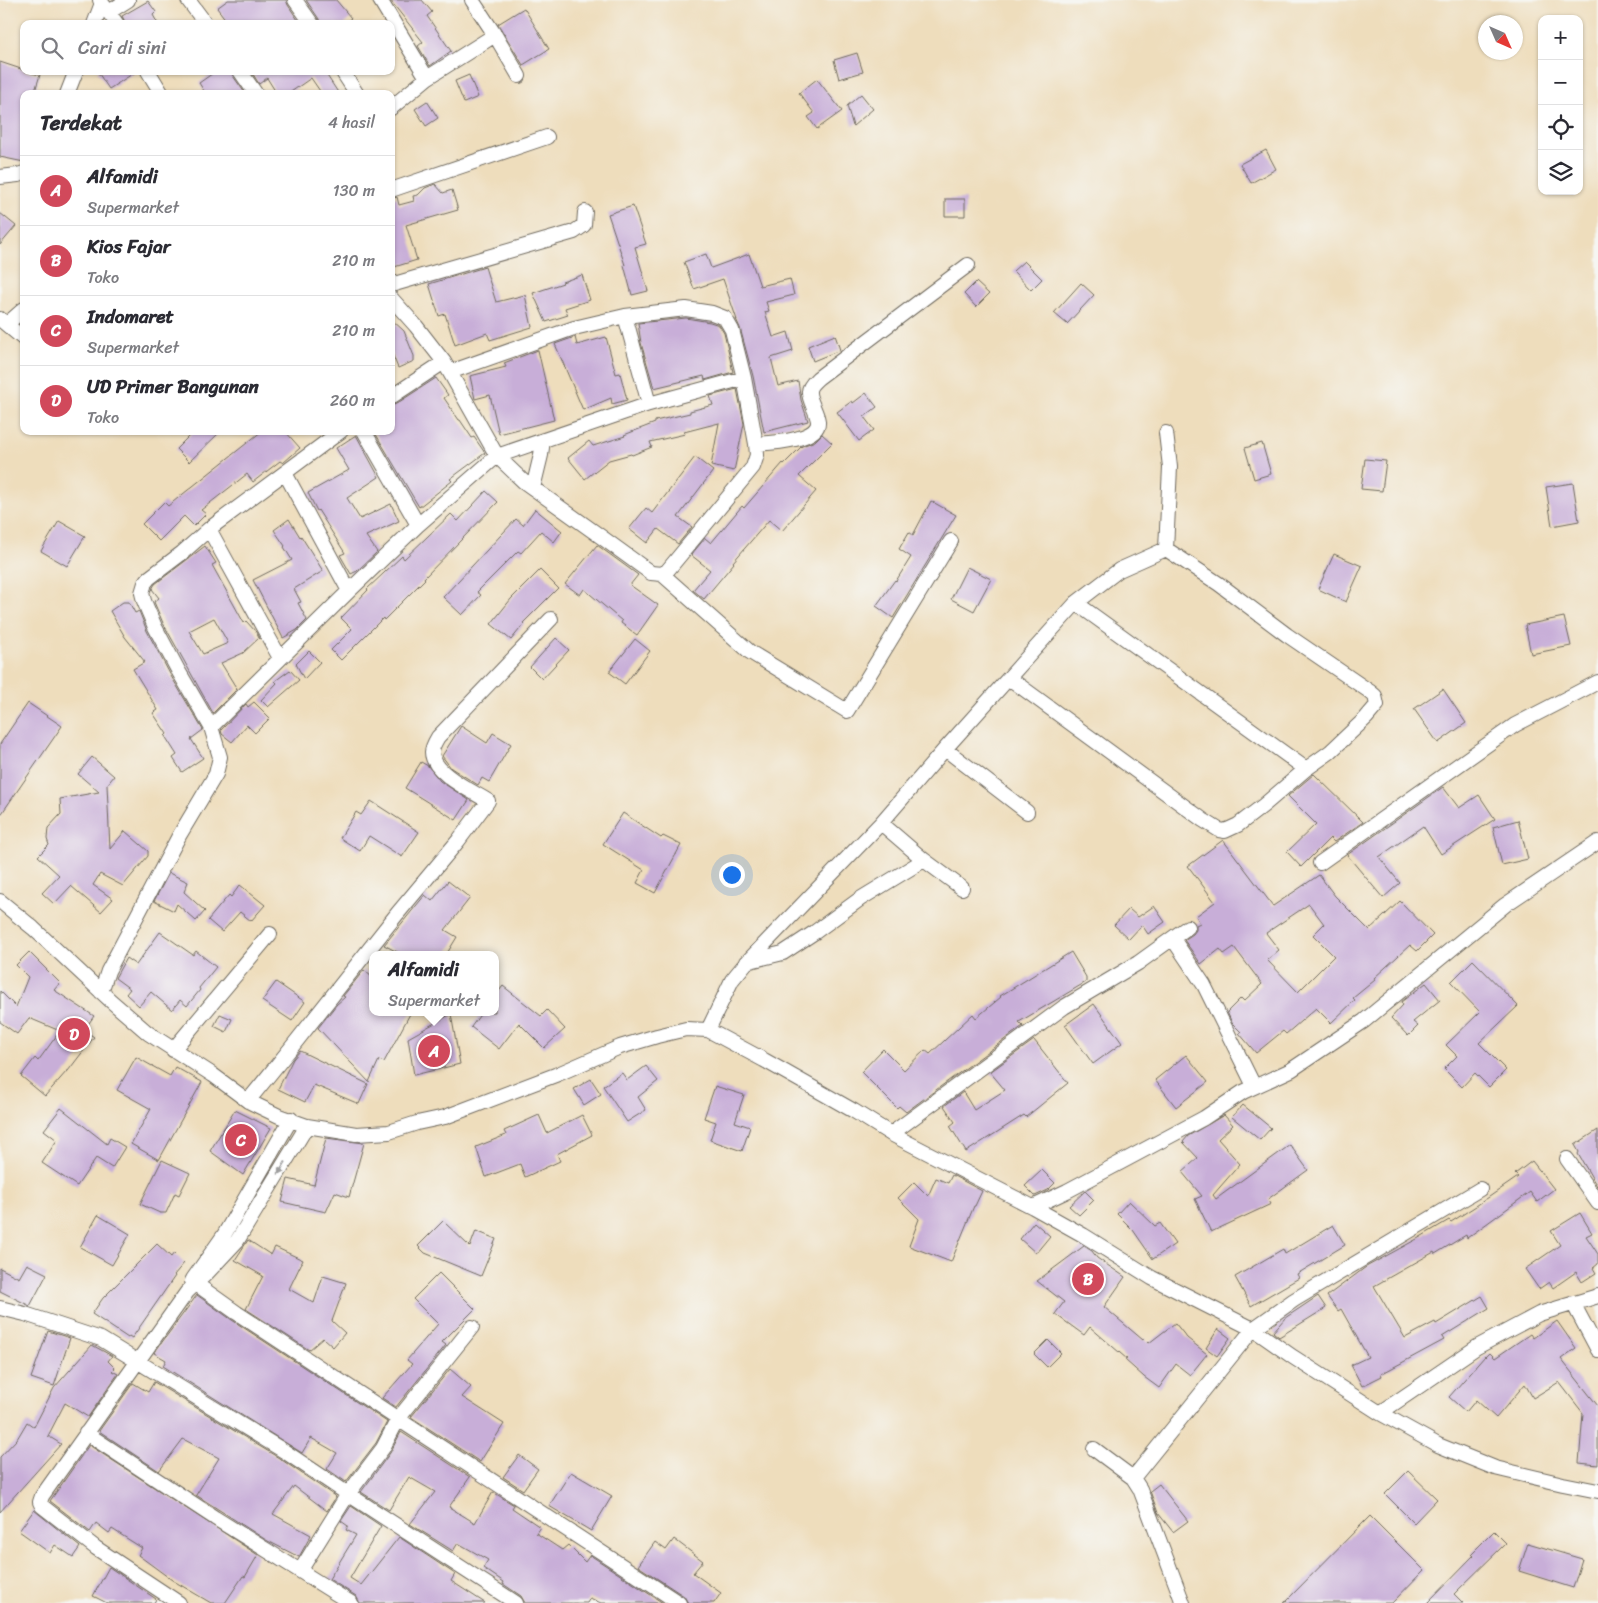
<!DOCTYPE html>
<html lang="id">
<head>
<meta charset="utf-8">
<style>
  :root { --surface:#fff; --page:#f7f7f7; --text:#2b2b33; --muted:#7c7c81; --line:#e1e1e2; --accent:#d1495b }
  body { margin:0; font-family:Sriracha,sans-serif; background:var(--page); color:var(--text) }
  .controls { position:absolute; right:15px; top:15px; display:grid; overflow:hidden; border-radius:10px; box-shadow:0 1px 4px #0004 }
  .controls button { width:45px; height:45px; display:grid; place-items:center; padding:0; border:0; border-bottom:1px solid var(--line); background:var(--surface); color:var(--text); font:25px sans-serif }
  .compass { position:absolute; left:1478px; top:15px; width:45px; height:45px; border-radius:50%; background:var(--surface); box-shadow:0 1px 4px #0004; rotate:135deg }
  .you { position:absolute; left:731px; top:874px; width:18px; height:18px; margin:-12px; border:4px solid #fff; border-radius:50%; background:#1a73e8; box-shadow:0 0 0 8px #1a73e833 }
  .badge { display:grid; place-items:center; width:32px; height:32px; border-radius:50%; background:var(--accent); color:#fff; font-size:16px; font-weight:700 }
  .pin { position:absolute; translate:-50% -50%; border:2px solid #fff; box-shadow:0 1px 5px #0006 }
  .popup { position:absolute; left:369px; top:951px; width:130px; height:65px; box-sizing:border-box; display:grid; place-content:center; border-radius:10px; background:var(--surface); filter:drop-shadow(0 1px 4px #0005); font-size:16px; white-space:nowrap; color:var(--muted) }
  .popup b { font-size:19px; color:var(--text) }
  .popup::after { content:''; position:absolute; left:50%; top:100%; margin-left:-10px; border:10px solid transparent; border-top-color:var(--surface) }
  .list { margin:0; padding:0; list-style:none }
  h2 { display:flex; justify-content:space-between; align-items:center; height:65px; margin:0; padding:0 20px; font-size:21px }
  h2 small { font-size:16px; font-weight:400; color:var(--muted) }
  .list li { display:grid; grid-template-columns:32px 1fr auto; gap:15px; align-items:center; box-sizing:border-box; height:70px; padding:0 20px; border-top:1px solid var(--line) }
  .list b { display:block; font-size:19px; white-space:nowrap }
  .list p { margin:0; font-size:16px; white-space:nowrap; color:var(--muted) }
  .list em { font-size:16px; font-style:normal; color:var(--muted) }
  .icon { flex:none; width:28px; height:28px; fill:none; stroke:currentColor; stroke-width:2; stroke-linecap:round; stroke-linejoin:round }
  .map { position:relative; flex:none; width:1598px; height:1603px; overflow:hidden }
  .search { position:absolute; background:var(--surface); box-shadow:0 1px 4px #0004; left:20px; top:20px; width:375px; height:55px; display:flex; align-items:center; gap:12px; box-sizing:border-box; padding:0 18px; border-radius:10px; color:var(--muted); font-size:19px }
  .panel { position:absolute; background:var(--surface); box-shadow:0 1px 4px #0004; left:20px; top:90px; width:375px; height:345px; border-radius:10px }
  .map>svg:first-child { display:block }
</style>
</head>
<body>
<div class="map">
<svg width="1598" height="1603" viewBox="0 0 1598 1603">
  <rect width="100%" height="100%" fill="#f6f6f2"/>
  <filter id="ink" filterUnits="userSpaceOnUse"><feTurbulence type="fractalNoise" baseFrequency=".02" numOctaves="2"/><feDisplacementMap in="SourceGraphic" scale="10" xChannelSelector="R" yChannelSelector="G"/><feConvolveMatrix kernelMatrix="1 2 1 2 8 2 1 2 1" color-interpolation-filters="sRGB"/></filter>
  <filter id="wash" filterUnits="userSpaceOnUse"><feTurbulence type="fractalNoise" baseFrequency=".0096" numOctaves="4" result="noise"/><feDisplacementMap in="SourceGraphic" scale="20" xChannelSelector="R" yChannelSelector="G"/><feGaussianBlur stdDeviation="1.12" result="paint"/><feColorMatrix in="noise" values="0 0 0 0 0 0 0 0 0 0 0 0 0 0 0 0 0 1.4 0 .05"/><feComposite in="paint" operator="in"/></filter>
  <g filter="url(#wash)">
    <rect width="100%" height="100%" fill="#eeddbc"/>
    <g id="blocks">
      <path fill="#c8aed8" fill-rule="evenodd" d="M228,0H286L288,5L298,20L293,24H229L217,8Z
        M306,0H336L351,18L344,24H321L319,19Z
        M390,0H422L432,12L427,16L451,51L430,66L418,46L423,42Z
        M148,1L156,12L153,15L158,24H126L122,16Z
        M524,8L549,49L523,65L498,24Z
        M857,53L863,72L839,79L834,60Z
        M0,62L24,70V71L40,75L34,94H24V162L0,157Z
        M97,71H137L109,89Z
        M216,71H231L233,76L245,93L206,94L199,83Z
        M251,71H324L339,94H322L311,78L288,94H277L267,78L259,84Z
        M469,75L478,97L464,103L455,81Z
        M817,79L842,111L817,129L808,117L814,113L799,93Z
        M861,94L873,109L853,126L847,106Z
        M427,101L438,118L426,126L415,109Z
        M1266,150L1276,169L1251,183L1240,164Z
        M435,184L443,193L452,190L458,210L406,225L417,260L391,268V199L397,197L399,205L414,201L413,196L418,195L425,188Z
        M945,199H965V216H945Z
        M633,206L646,244L635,247L648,291L632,295L624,265H625L608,214Z
        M0,213L16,226L0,245Z
        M706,254L711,268L749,254L760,286L790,279L794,295L766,302L769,311L765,312L773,337L788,332L793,351L771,358L778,386L798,381L801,400L808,421L764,432L753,376L740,328L736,319L737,320L723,279L694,289L684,262Z
        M1024,261L1042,279L1031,290L1013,271Z
        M485,267L496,302L525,295L532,327L490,340L487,333L455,345L445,314L439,316L429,284Z
        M582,275L590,300L565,308L568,315L546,322L533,293L563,283L562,282Z
        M976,282L989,294L976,307L964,294Z
        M1081,283L1094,295L1067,324L1054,313Z
        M686,318L710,322L719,325L724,333L733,372L705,380L704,376L654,388L641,343L638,323Z
        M391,319L404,331L414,356V361L398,368L391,351Z
        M835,335L840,350L813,361L808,346Z
        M575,337L577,345L606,337L616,374L620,373L627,400L612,404L611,398L583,410L555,344Z
        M538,350L554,420L499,434L490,395L475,399L470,376L506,367L504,363Z
        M436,378L448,395L444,398L459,420H460L472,438L474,437L485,453L450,479L452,481L419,507L374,431H391V406L396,404Z
        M737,389L744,424L734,471L711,466L719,423L684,432L685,434L650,442L652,447L632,455L631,454L609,460L585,479L568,458L589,441L593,446L625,436L624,435L655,423V421L690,413V411L713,405L710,396Z
        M866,393L877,407L864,417L874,430L859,441L837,412L852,401L853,403Z
        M194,431H221L189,462L176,449Z
        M262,431H285L300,448L283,463L280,461L253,482L247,474L201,510L206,514L194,526L184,516L159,541L142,524L164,502L168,506Z
        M822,434L832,443L799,476L816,491L782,531L769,520L733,562L734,563L704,599L693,590L710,570L691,555L705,538L711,543L742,506L744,508L783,463L784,464L802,446L815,441Z
        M356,435L379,477L347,498L360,519L391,504L399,521L366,536L377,552L357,571L351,574L340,555L345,553L318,510L317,511L308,493L349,470L336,448Z
        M1262,443L1271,474L1254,479L1245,448Z
        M695,457L713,471L678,517L692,527L678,544L658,529L647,543L629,529L646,508L652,513Z
        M1365,459L1386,461L1382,491L1361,489Z
        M1573,483L1579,521L1552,526L1546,487Z
        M486,491L498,502L424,578L425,579L384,620L383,618L341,660L331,650L352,629L341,618L368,590L367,589L402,556L404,559L451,514L458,521Z
        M931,501L956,515L893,618L876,606L895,580L896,581L911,557L899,549L909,532L913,535Z
        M535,509L562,531L554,542L541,531L521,553L518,551L477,592L481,595L462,615L443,597L516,519L523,525Z
        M289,519L300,537L301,536L323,571L294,589L301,602L298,603L307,620L297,630L283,638L253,580L292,560L284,547L285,546L274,530Z
        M59,521L85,536L67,566L41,551Z
        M597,545L638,575L630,585L658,605L637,635L621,623L622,621L584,589L580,595L565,584Z
        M205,546L216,563L212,565L244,623L246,621L256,632L259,638L243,653L221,663L237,689L213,713L163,623L154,602L159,598L152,589L155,584ZM214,618L228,643L203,654L189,631Z
        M1334,554L1362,566L1346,602L1318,589Z
        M967,567L991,579L974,611L951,599Z
        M540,570L558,588L523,623L524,624L511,640L491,624L511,599Z
        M123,602H129L135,613L139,611L147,631L171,676L203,730L191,739L203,758L182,772L173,758L177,755L165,736L167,734L153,713L158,710L133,669L145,662L125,637L110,611Z
        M1564,617L1571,646L1531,654L1525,625Z
        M556,638L569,650L542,679L530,667Z
        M635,639L650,651L625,684L609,672Z
        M309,651L320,662L304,679L296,664Z
        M290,670L299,680L268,707L261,700L277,683L275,681Z
        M1443,689L1466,723L1438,743L1414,709Z
        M254,702L270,718L255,733L247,725L232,742L222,734L221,730L246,704L248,707Z
        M28,703L62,726L0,816V744Z
        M461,726L487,743L493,733L511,744L489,782L482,778L478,785L451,768L442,756Z
        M92,757L114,776L107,785L110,849L125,831L148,851V856L123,886L100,874L93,885L113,899L101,912L71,886L54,904L42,893L59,875L38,856L49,845L47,839L48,828L61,814L60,799L99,792L78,774Z
        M421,762L428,766L440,781L469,800L456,820L405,788Z
        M1314,774L1363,822L1334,842L1330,838L1301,867L1287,852L1316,824L1288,796Z
        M1443,787L1459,808L1479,795L1495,819L1441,854L1423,826L1379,857L1400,883L1383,898L1347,855Z
        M371,801L419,832L402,857L369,836L360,851L340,838L356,812L361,815Z
        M623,813L661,838L663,836L681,845L655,893L637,883L644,870L603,844Z
        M1518,820L1528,859L1502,865L1493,827Z
        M1223,840L1273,906L1319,875L1335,896L1369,930L1400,901L1433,935L1417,951L1410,945L1374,978L1375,980L1353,998L1355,1000L1331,1023L1316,1008L1286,1034L1283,1031L1256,1053L1239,1033L1241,1032L1232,1023L1227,1012L1241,998L1244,1001L1262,984L1234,947L1224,954L1220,949L1201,964L1184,940L1193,934L1196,930V925L1200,923L1196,916L1215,902L1188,866ZM1309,904L1324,924L1313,935L1334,956L1298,992L1267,960L1279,950L1266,933Z
        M169,873L188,882L184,892L205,911L196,921L177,904L174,911L154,901Z
        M448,881L470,898L445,930L457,937L446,955H403L384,945L425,895L432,901Z
        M240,885L265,905L251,921L240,912L222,932L208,920L229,895L231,897Z
        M1154,906L1165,922L1148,934L1142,925L1129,939L1114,925L1129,909L1138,917Z
        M160,932L193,955L196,951L216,967L199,988L200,990L187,1006L180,1000L172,1010L151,992L139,1006L126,994L130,989L115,978L126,958L136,965Z
        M29,952L60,983L54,990L94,1016L84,1030L94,1037L68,1071H67L45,1096L21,1076L35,1058L38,1061L60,1031L29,1018L17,1034L0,1022V991L16,1007L28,977L16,965Z
        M1071,952L1086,977V982L1019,1022L1023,1026L906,1112L899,1106L897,1108L861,1072L883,1049L904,1070L925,1050L930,1054L973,1014L976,1018L1001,997L1000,996Z
        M1473,960L1518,1006L1479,1043L1506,1070L1489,1087L1475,1073L1462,1087L1444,1069L1457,1056L1446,1045L1480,1012L1451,982Z
        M364,970L373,978V1012H411L384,1062L379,1060L369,1082L318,1028L336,1005L345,997L343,996Z
        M276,982L305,1002L292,1021L262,1001Z
        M1426,983L1440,1000L1413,1022L1418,1026L1408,1036L1391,1018L1403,1005L1401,1002Z
        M503,986L541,1016L547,1010L565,1029L544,1048L519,1023L499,1049L471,1027L482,1012H495V996Z
        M1094,1004L1122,1043L1093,1064L1065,1025Z
        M220,1014L232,1019L226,1032L214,1026Z
        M451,1014L460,1064L414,1075L408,1038Z
        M1034,1040L1068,1083L1026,1117L1024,1115L966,1152L950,1126L955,1122L944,1106L963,1092L974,1110L1005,1090L990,1072Z
        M300,1051L368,1084L359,1104L314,1085L305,1102L278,1089L293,1059Z
        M1186,1055L1208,1082L1176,1107L1155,1080Z
        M136,1057L170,1076L175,1067L202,1082L159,1160L131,1144L151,1109L117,1090Z
        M646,1066L658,1081L638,1097L646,1110L627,1122L603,1086L622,1073L627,1080Z
        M591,1079L601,1094L584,1105L574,1089Z
        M715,1086L744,1095L735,1122L750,1127L742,1151L710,1140L716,1122L704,1118Z
        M1243,1105L1271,1128L1260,1140L1232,1117Z
        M61,1108L107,1144L110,1138L125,1147L112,1168L96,1158L77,1186L42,1163L57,1140L44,1130Z
        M235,1110L271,1128L243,1175L210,1151Z
        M539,1115L547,1133L582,1115L592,1135L557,1154L560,1161L525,1177L520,1164L486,1177L476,1147L506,1135L504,1131Z
        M1224,1115L1233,1125L1218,1139L1240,1164L1213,1195L1216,1199L1290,1145L1308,1170L1268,1199L1271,1204L1211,1232L1195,1199L1202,1196L1182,1172L1198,1158L1183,1142L1188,1136Z
        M1598,1130V1188L1578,1154L1579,1152L1575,1145Z
        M326,1138L364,1143L349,1197L335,1192L326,1212L282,1202L288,1179L314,1185Z
        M162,1160L190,1173L179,1195L175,1193L166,1213H160L140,1204Z
        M1532,1161L1554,1189L1537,1202L1530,1192L1467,1238L1466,1235L1435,1254L1434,1252L1374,1286L1405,1338L1435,1322L1436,1324L1482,1296L1489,1308L1442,1337L1444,1340L1381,1374L1382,1376L1362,1386L1351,1365L1368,1357L1341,1309L1338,1311L1327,1296L1366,1267L1417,1239L1449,1220L1451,1222L1476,1206L1518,1177L1515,1174Z
        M1042,1170L1055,1183L1048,1190L1035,1196L1025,1186Z
        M952,1175L982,1191L975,1206H974L951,1262L909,1246L919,1219L898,1198L914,1182L928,1196L936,1178L948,1183Z
        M1085,1191L1094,1200L1079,1215L1069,1206Z
        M1129,1201L1155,1226L1160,1223L1175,1244L1153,1259L1133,1230L1117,1214Z
        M1580,1213L1592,1233L1586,1236L1598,1254V1264L1593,1268L1596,1273L1582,1282L1576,1272L1553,1288L1549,1282L1539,1289L1525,1269L1560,1245L1551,1231Z
        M98,1215L130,1234L112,1265L80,1247Z
        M443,1221L470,1247L476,1231L496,1239L481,1276L425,1253L418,1246Z
        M1034,1222L1050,1236L1036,1253L1020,1239Z
        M1333,1225L1345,1245L1297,1274L1299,1278L1251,1306L1235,1277L1283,1249L1285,1254Z
        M248,1240L271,1255L275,1247L303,1260L289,1289L314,1303L323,1276L346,1283L332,1321L345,1333L333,1347L323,1338L309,1350L246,1309L263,1276L235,1260Z
        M157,1244L171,1257L174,1253L184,1263L174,1275L175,1276L132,1338L129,1336L128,1338L92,1314L103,1298Z
        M1084,1246L1092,1251L1097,1258L1125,1277L1104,1307L1143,1340L1144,1338L1149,1343L1175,1323L1187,1338L1207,1354L1190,1375L1176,1364L1159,1388L1144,1377L1125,1360L1127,1359L1090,1327L1084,1335L1055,1314L1064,1302L1037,1281Z
        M27,1264L47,1274L30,1306L0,1291V1268L19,1278Z
        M439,1273L475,1309L442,1342L446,1345L396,1407L382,1398L412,1364L407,1360L438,1324L413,1299Z
        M197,1295L232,1320L387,1422L376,1443L346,1482L327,1469L337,1453L311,1438L302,1453L163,1366L166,1360L154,1353Z
        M1318,1296L1326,1308L1279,1337L1273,1332L1285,1318Z
        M1557,1321L1576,1348L1561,1359L1598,1406V1465L1579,1463L1583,1413L1559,1382L1533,1398L1525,1384L1496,1418L1476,1400L1466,1412L1449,1397L1485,1356L1486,1357L1490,1353L1495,1358L1530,1334L1533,1338Z
        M1218,1329L1230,1338L1217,1356L1206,1348Z
        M48,1331L70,1338L54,1386L31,1378Z
        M1048,1340L1061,1353L1047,1367L1034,1354Z
        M92,1345L112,1356L108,1361L115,1368L112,1371L118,1374L88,1417L65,1403L48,1436L61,1444L0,1512V1457L17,1439L27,1422L34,1427L54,1388Z
        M450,1369L471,1387L462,1397L504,1424L480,1462L411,1417Z
        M154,1382L279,1458L336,1497L327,1511L294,1486L273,1514L311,1535L299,1557L266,1540L196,1495L219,1458L183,1439L159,1471L99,1431L133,1383L148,1392Z
        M401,1432L470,1477L449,1507L475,1523L493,1492L514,1505L512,1508L540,1527L536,1533L562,1550L568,1545L585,1562L590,1555L663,1603H601L590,1598L587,1603H525L521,1596L503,1584L504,1582L483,1568L488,1560L458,1543L453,1551L410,1524L435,1492L409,1477L389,1510L361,1492L390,1453Z
        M89,1445L258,1555L245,1577L243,1576L225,1603H211L172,1580L138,1555L142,1548L112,1529L109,1533L96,1523L90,1532L50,1501Z
        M519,1455L538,1469L523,1490L503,1477Z
        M1408,1471L1437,1499L1414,1523L1385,1494Z
        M571,1472L612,1496L591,1531L549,1506Z
        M1159,1484L1188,1521L1173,1532L1158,1513L1150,1491Z
        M351,1506L381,1526L350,1578L361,1585L399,1537L455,1574L451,1581L485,1603H360L356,1596L329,1579L356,1535L346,1530L348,1526L341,1521Z
        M34,1510L80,1547L73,1557L55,1545L50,1553L19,1531Z
        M1370,1516L1424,1570L1392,1603H1284Z
        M1494,1531L1506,1543L1454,1594L1463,1603H1427L1474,1555L1472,1553Z
        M674,1539L703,1561L693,1573L721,1593L714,1603H688L684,1596L638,1566L655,1542L666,1550Z
        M1528,1543L1582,1559L1573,1588L1519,1571Z
        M109,1567L156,1599L154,1603H107L93,1596Z"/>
    </g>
  </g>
  <g filter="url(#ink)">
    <use href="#blocks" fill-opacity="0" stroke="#6f695e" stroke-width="1"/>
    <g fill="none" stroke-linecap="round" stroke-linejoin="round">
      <g stroke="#6f695e" stroke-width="16">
        <path id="street" d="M188,0L206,24
          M295,0L312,24
          M380,0L427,78L495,35
          M472,0L495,35L519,76
          M102,3L117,24
          M109,12L128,0
          M94,24L102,3L100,0
          M148,71L162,94
          M240,71L256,94
          M342,71L357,94
          M67,94L76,71
          M391,108L427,78
          M0,177L18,175L24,173
          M391,190L547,137
          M391,285L574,232L584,225L585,212
          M625,316L649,404
          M0,319L24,339
          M7,324L24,309
          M450,372L574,328L625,316L686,309L712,313L725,318L732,330L744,378L649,404L497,456L523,481L600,536L651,573L662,574L667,571L753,467L757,455L756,444L744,378
          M391,397L444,362
          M364,431L418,525L497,456L444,362L416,326L391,298
          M756,444C770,443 820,441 818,421C817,412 808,399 809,391C809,386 815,381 818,378L968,265
          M285,473L349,591
          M533,488L541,455L543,440
          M209,529L280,658
          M1166,549L1170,467L1166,433
          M662,574L750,652L847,711L951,541
          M1076,603L1306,769
          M211,727L349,591L418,525
          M945,749L1027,812
          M881,823L924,860L962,888
          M1320,863L1515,725L1598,682
          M0,901L33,928L111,1001L148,1033L213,1075L248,1101L279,1116L307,1126L356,1134L389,1132L417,1123L445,1117L558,1074L620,1047L657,1036L686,1029L708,1030L764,1060L854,1111L891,1134L1033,1207L1083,1235L1152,1278L1253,1329L1293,1357L1380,1413L1438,1445L1495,1468L1563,1484L1598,1491
          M1173,939L1204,985L1254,1086
          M746,962L783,953L815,932L860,899L924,860
          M101,992L108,971L179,836L216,774L220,757L211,727L179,672L155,627L144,601L142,593L145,583L149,578L182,553L209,529L341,431
          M708,1030L732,980L746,963L881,823L945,749L1076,603L1119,570L1166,549L1219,584L1287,635L1369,691L1375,696L1377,705L1366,718L1330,752L1306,769L1264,805L1238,825L1225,831L1219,830L1203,820L1009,678
          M173,1050L270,934
          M248,1101L291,1048L397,914L458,841L488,801C472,791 432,773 432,752C432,747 435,742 438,737L551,619
          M891,1134L1064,1007L1138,963L1188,927
          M1567,1159L1598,1203
          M1033,1207L1067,1191L1204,1118L1243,1092L1291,1070L1364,1021L1505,905L1598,842
          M193,1279L224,1235L291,1119
          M192,1281L237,1313L398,1419L383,1448L348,1494L300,1571L351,1603
          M1573,1303L1598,1350
          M0,1308L25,1314L101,1339L284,1451L348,1494L516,1603
          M472,1327L398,1419L679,1603
          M1380,1413L1477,1347L1539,1314L1598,1296
          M86,1433L215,1518L300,1571
          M1094,1449L1133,1478
          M179,1603L96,1548L42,1506L40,1502L42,1496L187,1292L207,1273L237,1241L307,1126
          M1183,1603L1140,1489L1133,1478L1253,1329L1294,1300L1480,1189"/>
      </g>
      <use href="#street" stroke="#fff" stroke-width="14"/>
    </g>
    <defs><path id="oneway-solid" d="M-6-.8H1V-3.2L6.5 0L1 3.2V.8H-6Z" transform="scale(1.25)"/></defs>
    <use fill="#a0a0a0" href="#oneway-solid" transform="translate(282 1168) rotate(121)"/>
  </g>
</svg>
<div class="controls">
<button>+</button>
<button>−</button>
<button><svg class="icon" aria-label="locate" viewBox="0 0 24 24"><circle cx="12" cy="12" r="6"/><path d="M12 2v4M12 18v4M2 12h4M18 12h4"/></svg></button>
<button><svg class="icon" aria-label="layers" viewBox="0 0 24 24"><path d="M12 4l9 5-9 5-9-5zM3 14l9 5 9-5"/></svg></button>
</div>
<svg class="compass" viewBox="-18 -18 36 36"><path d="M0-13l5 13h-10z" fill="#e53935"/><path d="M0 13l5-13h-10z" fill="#7c7c81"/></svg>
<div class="you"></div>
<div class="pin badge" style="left:434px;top:1051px">A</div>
<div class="popup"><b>Alfamidi</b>Supermarket</div>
<div class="pin badge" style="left:1088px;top:1279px">B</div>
<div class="pin badge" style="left:241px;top:1140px">C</div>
<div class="pin badge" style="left:74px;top:1034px">D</div>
<div class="search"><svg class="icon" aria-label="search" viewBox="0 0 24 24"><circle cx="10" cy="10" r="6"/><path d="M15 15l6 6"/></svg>Cari di sini</div>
<section class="panel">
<h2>Terdekat<small>4 hasil</small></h2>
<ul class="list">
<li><span class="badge">A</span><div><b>Alfamidi</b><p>Supermarket</p></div><em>130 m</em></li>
<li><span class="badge">B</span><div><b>Kios Fajar</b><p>Toko</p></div><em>210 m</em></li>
<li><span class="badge">C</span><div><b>Indomaret</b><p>Supermarket</p></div><em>210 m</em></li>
<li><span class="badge">D</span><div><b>UD Primer Bangunan</b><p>Toko</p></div><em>260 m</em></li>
</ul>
</section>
</div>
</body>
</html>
